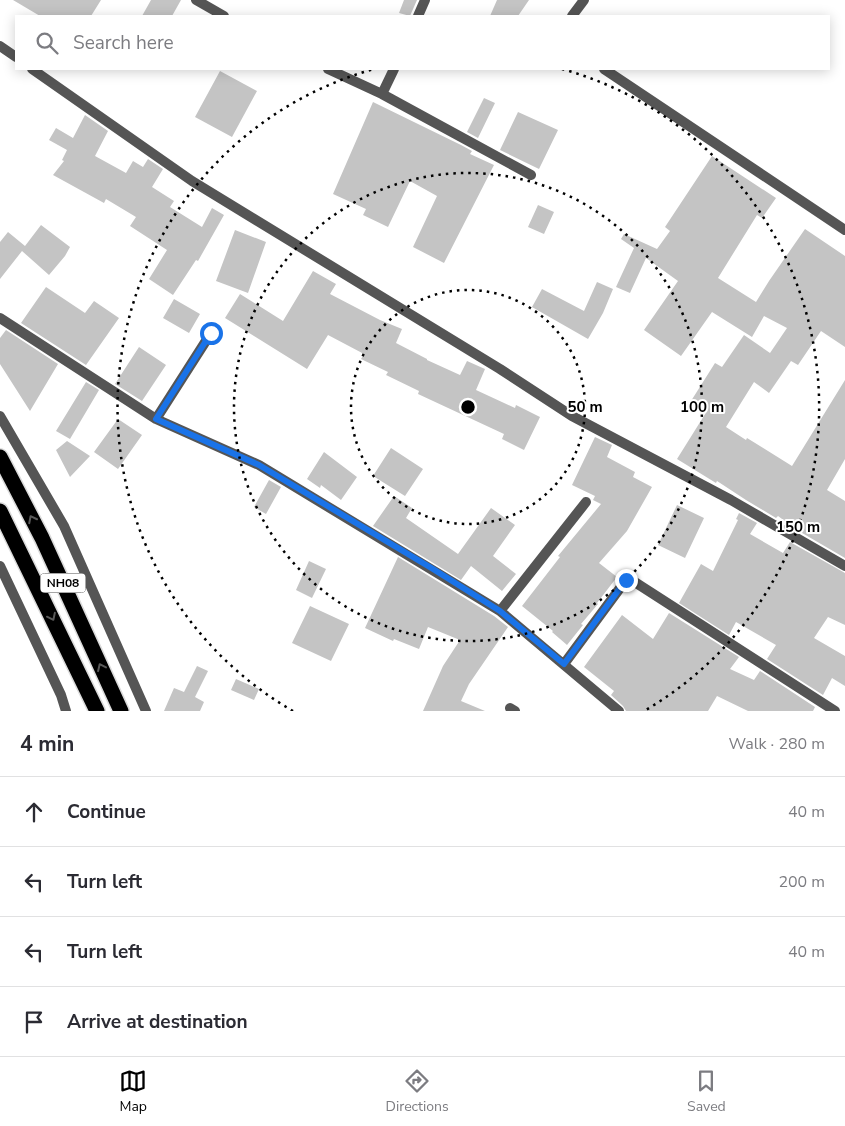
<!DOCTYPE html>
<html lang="en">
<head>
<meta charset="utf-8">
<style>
  :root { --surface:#fff; --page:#f7f7f7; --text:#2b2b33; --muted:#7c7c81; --line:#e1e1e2; --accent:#000 }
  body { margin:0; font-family:"Nunito Sans",sans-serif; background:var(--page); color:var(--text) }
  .stop { position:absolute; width:15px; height:15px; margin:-11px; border:4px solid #1a73e8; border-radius:50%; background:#fff }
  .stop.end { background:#1a73e8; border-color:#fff; box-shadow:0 1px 5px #0008 }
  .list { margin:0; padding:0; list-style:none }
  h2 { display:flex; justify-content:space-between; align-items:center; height:65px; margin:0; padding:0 20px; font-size:21px }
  h2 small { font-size:16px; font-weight:400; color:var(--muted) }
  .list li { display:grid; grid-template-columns:32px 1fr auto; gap:15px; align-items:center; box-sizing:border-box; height:70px; padding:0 20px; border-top:1px solid var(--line) }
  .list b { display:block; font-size:19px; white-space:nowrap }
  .list em { font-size:16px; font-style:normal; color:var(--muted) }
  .icon { flex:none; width:28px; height:28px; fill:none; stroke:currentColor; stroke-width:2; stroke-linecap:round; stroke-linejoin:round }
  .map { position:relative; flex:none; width:845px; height:711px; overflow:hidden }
  .search { position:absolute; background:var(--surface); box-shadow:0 2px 12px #0003; left:15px; right:15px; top:15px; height:55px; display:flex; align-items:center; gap:12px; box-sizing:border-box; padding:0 18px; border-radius:0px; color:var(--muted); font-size:19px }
  .sheet { height:345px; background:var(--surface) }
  nav { display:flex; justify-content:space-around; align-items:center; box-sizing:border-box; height:70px; border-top:1px solid var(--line); background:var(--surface); font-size:14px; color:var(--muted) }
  nav a { display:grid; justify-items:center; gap:2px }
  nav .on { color:var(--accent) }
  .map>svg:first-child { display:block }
</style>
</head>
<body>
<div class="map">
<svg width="845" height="711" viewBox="0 0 845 711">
  <rect width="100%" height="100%" fill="#fff"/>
  <path fill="#c4c4c4" d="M13,0H101L91,16H40Z
    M151,0H181L172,16H142Z
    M404,0H417L410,16L399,13Z
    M497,0H529L518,16H490Z
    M220,71L257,91L232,137L195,117Z
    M484,98L495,103L478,138L467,132Z
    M373,102L461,145L472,151L470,154L494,165L444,263L413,247L437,196L410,181L388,227L363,215L366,209L333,194Z
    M518,112L558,130L539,169L500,150Z
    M85,115L108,131L95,156L126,173L133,161L143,167L148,159L163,169L152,187L174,201L170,207L202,227L212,208L224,215L198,261L196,260L173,295L149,279L167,250L130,226L136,217L106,199L104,203L53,175L64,161L62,160L67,150L49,140L56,128L73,138Z
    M712,156L776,198L762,218L757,215L718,278L756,302L769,281L805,229L845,256V347L821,331L798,365L791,361L769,393L754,382L726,427L746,440L747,438L792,466L845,380V459L827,490L845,501V558L797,530L778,516L776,518L746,500L717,481L716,483L677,459L707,411L691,401L715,363L722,367L744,335L770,353L787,328L764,316L752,337L712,312L681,356L644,330L678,281L646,258L630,293L616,287L634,248L621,239L624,234L657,249L670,231L665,227Z
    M538,205L554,212L544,234L528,227Z
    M41,225L70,247L65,256L49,275L22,251L0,279V242L8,232L25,246Z
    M235,230L266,242L248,293L216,281Z
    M313,271L336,284L330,294L380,320L402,329L396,343L427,359V360L460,375L467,361L485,369L476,390L515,408L516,405L540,417L524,450L502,439L504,434L418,394L419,391L386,375L388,372L361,359L364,354L328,335L307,369L225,318L240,294L283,321Z
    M597,282L613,289L603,313L588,339L532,307L542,289L584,311Z
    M46,287L85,313L94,301L119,318L86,365L21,323Z
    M174,299L200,314L189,333L163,318Z
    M6,330L58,364L30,411L0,364V338Z
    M139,347L166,365L142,401L115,384Z
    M86,382L99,390L70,439L56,431Z
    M118,419L142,435L118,469L94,452Z
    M595,437L612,445L607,457L635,472L633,477L652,487L627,531L599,563L617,577L597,603L598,604L581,624L583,625L567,645L552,632L553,631L522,606L560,557L558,556L601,504L593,500L595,496L572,485Z
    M67,441L90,456L70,477L56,450Z
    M391,448L423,469L405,496L373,476Z
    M324,452L357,477L341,500L321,485L320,488L307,479Z
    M269,480L281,487L266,514L254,507Z
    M394,496L412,508L406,518L458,554L491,508L515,525L493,556L516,574L502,591L471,566L461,580L373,526Z
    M677,505L704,518L685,558L658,545Z
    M739,513L757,523L750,534L783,553L790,542L845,573V625L828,617L814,638L845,656V686L832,678L823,695L767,659L776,645L736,622L729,635L679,603L701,564L713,571L738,520L736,519Z
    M398,557L494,616L508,627L469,684L461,701L485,711H423L443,666L460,640L428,627L419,649L394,639L393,641L365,628Z
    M309,561L326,569L312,598L296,590Z
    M310,606L349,624L331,661L292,643Z
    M669,613L739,657L730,669L754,680L760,671L815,707L813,711H748L717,696L708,711H626L623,706L611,695L614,691L584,667L622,615L653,639Z
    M197,666L208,671L195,697L204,702L200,711H164L174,688L184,692Z
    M236,679L259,689L254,700L231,690Z"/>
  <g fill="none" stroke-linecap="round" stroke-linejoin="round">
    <g stroke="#dbdbdb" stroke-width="18">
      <path id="highway" d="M0,457L42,538L121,711
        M0,511L97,711"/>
    </g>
    <path stroke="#555" stroke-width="10" d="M196,0L224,16
      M418,16L425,0
      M572,16L584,0
      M0,46L16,57
      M32,69L192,181L500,369L572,416L731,500L845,566
      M328,69L382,94L531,175
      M604,69L845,230
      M382,94L394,69
      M0,318L156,419L259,465L500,611L619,711
      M0,416L64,526L146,711
      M156,419L211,333
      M0,566L61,695L66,711
      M500,611L586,502
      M564,664L626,580L630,579L835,711
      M510,708L515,711"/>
    <use href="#highway" stroke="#000" stroke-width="15"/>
  </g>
  <defs><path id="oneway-chevron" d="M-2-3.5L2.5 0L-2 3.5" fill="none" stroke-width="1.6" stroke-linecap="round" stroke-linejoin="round" transform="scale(1.25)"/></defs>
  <g stroke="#595959">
    <use href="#oneway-chevron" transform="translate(32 519) rotate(-117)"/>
    <use href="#oneway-chevron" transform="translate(52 617) rotate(64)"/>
    <use href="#oneway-chevron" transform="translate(101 667) rotate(-115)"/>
  </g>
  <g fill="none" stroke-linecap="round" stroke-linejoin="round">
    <path stroke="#1a73e8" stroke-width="6" d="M211,333L156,419L259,465L433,569L500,611L564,664L626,580"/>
  </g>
  <g fill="none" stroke="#000" stroke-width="2.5" stroke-dasharray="2.5 5">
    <circle cx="468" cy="407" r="117"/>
    <circle cx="468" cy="407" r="234"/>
    <path d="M293 711A351 351 0 0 1 374 69M562 69A351 351 0 0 1 644 711"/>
  </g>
  <g text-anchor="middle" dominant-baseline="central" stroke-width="4" stroke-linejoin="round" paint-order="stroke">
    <rect fill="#fff" stroke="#4c4c4c" stroke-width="1" x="40.5" y="573.5" width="45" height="19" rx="4"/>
    <g font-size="12" font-weight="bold" fill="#000">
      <text x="63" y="583">NH08</text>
    </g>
  </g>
  <circle cx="468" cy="407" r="8" fill="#000" stroke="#fff" stroke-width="2.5"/>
  <g font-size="15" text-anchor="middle" font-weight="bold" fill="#000" stroke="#fff" stroke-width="4" stroke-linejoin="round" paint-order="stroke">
    <text x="585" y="412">50 m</text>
    <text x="702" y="412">100 m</text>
    <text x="798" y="532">150 m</text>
  </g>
</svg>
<div class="stop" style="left:211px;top:333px"></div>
<div class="stop end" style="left:626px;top:580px"></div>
<div class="search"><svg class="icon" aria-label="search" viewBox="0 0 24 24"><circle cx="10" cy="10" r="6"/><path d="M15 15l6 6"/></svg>Search here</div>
</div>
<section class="sheet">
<h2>4 min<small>Walk · 280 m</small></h2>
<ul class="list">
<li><svg class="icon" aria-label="ahead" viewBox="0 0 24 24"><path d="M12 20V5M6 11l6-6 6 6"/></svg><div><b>Continue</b></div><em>40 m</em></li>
<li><svg class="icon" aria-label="left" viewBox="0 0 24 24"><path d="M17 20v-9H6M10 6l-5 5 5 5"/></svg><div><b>Turn left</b></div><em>200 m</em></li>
<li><svg class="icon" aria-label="left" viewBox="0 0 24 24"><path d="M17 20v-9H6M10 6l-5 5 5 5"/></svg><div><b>Turn left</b></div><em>40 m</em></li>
<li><svg class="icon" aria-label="arrive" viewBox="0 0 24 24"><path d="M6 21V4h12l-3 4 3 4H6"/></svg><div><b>Arrive at destination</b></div></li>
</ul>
</section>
<nav>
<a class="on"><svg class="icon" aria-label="map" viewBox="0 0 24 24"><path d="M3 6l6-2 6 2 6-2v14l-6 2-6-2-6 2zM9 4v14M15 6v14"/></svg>Map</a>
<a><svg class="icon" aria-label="directions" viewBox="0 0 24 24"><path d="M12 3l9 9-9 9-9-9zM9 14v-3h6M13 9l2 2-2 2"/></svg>Directions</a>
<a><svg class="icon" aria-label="saved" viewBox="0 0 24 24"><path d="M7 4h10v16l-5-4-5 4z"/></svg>Saved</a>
</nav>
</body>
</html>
